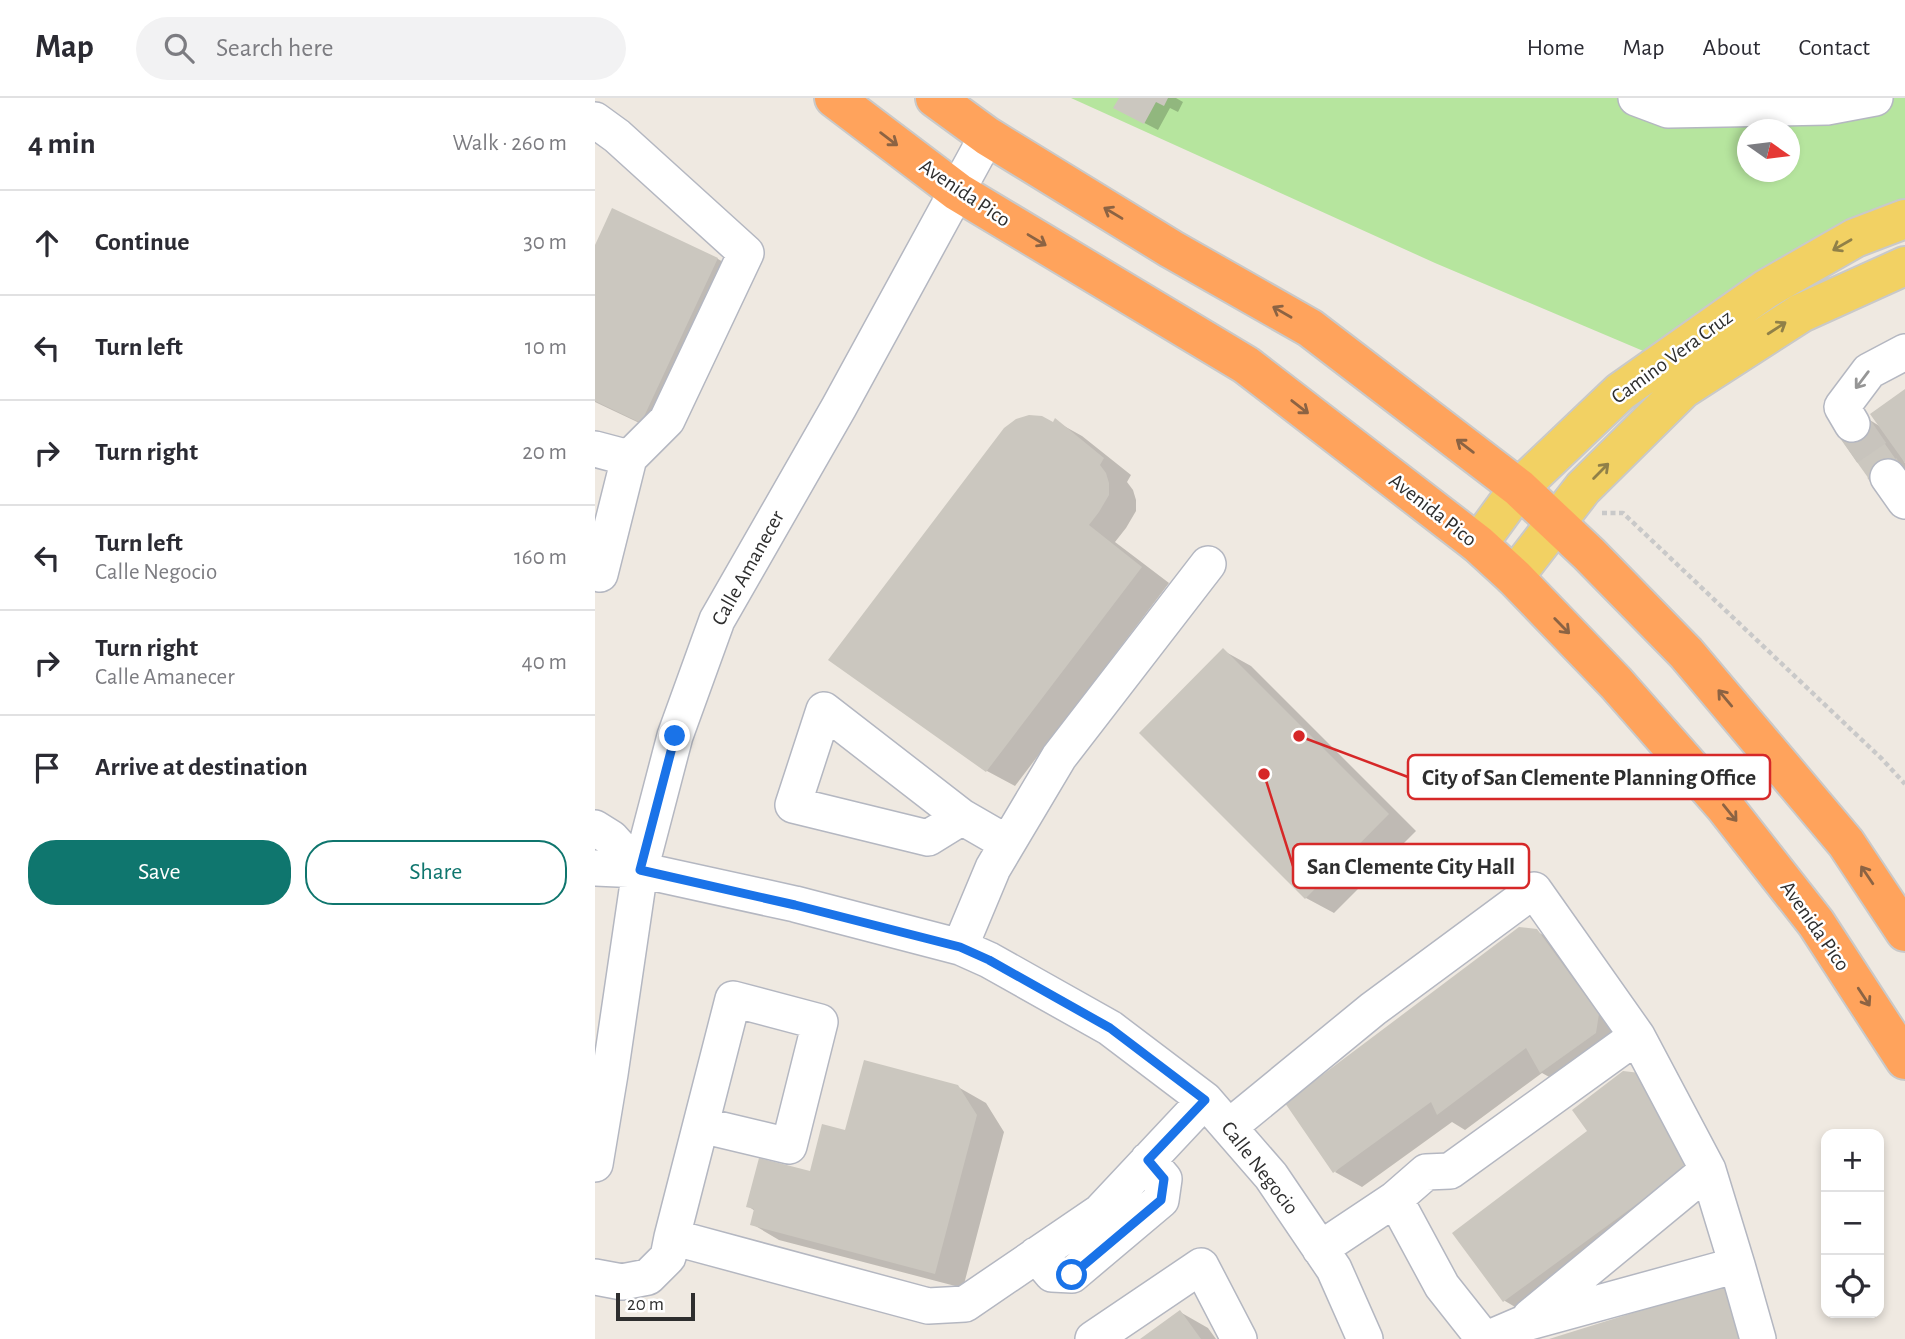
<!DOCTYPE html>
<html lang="en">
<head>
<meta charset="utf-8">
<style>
  :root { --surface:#fff; --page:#f2f2f3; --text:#2b2b33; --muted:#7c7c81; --line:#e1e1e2; --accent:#0f766e }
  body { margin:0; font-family:"Alegreya Sans",sans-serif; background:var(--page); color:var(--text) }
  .controls { position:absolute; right:21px; bottom:21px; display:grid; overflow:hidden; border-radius:14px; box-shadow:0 4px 10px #0003 }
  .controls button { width:63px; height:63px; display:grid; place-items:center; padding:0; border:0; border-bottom:2px solid var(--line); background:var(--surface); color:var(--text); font:35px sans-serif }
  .compass { position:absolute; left:1142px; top:21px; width:63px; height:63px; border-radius:50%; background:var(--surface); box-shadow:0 4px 10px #0003; rotate:104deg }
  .scale { position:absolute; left:21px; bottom:18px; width:79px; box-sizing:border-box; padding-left:7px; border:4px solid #2e2e2e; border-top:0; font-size:19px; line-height:24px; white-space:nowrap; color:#2e2e2e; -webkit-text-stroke:5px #fff; paint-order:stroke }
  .stop { position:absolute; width:21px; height:21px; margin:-16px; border:5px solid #1a73e8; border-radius:50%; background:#fff }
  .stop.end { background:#1a73e8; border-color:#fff; box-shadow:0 2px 7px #0008 }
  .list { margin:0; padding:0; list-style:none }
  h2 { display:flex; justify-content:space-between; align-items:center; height:91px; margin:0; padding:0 28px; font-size:30px }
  h2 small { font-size:23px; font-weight:400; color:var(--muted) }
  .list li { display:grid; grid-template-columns:46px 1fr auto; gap:21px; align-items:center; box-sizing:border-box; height:105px; padding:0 28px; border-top:2px solid var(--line) }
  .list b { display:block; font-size:26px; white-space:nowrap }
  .list p { margin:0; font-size:23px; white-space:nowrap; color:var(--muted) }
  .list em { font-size:23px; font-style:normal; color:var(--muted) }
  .actions { display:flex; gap:14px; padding:21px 28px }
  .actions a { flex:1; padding:16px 0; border:2px solid var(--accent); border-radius:28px; text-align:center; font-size:24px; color:var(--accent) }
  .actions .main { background:var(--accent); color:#fff }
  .icon { flex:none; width:38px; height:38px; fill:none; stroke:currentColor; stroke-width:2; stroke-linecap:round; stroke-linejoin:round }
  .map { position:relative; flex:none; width:1310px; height:1241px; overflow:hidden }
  header { display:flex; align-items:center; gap:42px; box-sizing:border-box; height:98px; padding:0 35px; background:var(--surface); border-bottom:2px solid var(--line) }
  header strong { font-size:33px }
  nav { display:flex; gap:38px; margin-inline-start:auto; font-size:24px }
  .search { width:490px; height:63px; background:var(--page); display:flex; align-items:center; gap:18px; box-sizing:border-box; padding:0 24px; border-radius:38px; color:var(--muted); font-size:26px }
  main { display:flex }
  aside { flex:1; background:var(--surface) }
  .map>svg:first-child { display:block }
</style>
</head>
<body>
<header>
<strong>Map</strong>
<div class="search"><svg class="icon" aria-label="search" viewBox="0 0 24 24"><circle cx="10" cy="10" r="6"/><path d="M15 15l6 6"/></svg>Search here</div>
<nav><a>Home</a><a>Map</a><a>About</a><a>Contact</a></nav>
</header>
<main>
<aside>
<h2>4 min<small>Walk · 260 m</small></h2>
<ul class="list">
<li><svg class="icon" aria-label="ahead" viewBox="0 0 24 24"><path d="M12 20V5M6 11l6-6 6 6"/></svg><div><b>Continue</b></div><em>30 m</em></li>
<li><svg class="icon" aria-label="left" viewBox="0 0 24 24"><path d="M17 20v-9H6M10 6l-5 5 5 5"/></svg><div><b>Turn left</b></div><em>10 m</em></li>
<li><svg class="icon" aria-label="right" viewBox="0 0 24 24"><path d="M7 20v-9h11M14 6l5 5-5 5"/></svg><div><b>Turn right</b></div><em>20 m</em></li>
<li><svg class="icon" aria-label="left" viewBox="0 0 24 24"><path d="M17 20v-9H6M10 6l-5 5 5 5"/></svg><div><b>Turn left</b><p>Calle Negocio</p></div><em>160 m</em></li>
<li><svg class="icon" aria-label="right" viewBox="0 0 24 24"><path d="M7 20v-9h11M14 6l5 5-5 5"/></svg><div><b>Turn right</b><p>Calle Amanecer</p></div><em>40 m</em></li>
<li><svg class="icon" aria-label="arrive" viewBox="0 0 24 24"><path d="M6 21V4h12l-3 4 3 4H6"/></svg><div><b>Arrive at destination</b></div></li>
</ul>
<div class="actions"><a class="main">Save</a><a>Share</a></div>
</aside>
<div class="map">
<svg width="1310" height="1241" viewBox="0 0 1310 1241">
  <rect width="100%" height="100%" fill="#efe9e1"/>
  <path fill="#b6e59e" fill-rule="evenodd" d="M476,0H1310V105L1053,255L840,165ZM1153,32H1195V74H1153Z"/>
  <path fill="#0003" d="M526,0H581L588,4L583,14L575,10L563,32L534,17Z
    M18,112L123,161L150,177L74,339L0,304V152Z
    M1310,293V364L1308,362L1310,365V383L1270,319L1286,329L1278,317Z
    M460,323L487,338L536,377L532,384L538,392L541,402V413L531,430L520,444L574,485L420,688L392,673L236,561Z
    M629,553L656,568L821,733L739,815L711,800Z
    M941,833L969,849L1031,933L974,990L947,975L870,1032L857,1024L767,1089L740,1074Z
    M363,989L391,1005L409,1034L368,1190L184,1142L157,1126L160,1113L153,1108L216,1075L251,1034Z
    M995,1034L1120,1084L937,1219L910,1203L859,1135Z
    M585,1214L613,1230L621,1241H548Z"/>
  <path fill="#cbc7bf" d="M524,0H573L569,8L561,4L549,26L518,10Z
    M17,110L123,160L46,325L0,303V147Z
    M1310,291V365L1275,316Z
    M434,317L447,318L458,324L460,320L509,360L505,367L511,375L514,385V397L504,414L494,427L547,469L391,674L233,562L409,330L421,321Z
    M1270,317L1306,369L1279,388L1242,336Z
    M628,550L794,716L710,801L544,635Z
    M924,829L942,831L1004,916L1001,935L945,975L931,950L842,1017L836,1004L738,1075L690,1005Z
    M269,962L363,987L382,1017L340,1176L155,1127L159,1111L151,1109L164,1060L215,1073L227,1026L250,1032Z
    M1028,973L1045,975L1094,1068L908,1204L857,1135L992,1033L977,1012Z
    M1127,1187L1138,1194L1151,1241H954Z
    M585,1212L606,1241H545Z"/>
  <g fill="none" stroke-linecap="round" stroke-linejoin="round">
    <path stroke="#c8c4bd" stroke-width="35" stroke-dasharray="35 18" stroke-linecap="butt" d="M1257,326L1293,379"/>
    <g stroke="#b4b7c1" stroke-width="38">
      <path id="minor" d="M1041,0L1073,12L1232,9L1280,0
        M0,22L22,38L151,155L72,322L34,360L5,476L0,475
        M1257,326L1247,309L1274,273L1310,254
        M0,351L34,360
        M1293,379L1310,403
        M367,719L333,740L198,707L229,612L367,719L412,745
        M0,730L16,740L45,772
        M0,770L45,772L200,806L365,849L394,862L515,930L610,1002L676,1078L739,1171L770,1241
        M365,849L398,770L464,659L613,466
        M106,1027L194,1048L225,924L138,901L77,1139L333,1208L370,1206L505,1114L610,1002
        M634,1029L778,911L939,792L1042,938L855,1073L831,1074L800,1101L725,1151
        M0,1066L15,976L45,772L80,638L122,522L244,309L392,38
        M800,1101L847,1188L889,1241
        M441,1157L457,1176L477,1177L566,1102L569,1081L553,1062
        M1142,1167L1163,1241
        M0,1179L27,1184L53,1179L73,1159L77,1139
        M935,1219L1113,1072
        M498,1241L606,1168L644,1241
        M892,1241L927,1226L1142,1167L1113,1072L1042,938"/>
    </g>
    <g stroke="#c9c9c9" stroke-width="42">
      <path id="major" d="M883,446L924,390L1025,294L1171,191L1260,140L1310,121
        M919,479L988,390L1088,291L1206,215L1310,168"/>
    </g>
    <g stroke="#c9c9c9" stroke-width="42">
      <path id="highway" d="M239,0L363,94L651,267L883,446L919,479L1021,585L1130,709L1221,825L1310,962
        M340,0L392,38L576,151L715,230L924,390L994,456L1091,555L1251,745L1310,834"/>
    </g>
    <path stroke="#c9c9c9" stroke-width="4.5" stroke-dasharray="5 3.5" stroke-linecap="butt" d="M1007,415H1028L1287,661L1310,686"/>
    <use href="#minor" stroke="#fff" stroke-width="35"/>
    <use href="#major" stroke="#f2d163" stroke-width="38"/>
    <use href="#highway" stroke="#ffa35c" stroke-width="38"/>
  </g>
  <defs><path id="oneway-shaft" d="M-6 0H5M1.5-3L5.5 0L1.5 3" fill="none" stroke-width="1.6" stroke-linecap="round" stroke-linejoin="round" transform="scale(1.75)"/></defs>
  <g stroke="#8c6343">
    <use href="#oneway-shaft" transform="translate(294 41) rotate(37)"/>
    <use href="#oneway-shaft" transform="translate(518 115) rotate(-149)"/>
    <use href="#oneway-shaft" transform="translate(442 142) rotate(31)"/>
    <use href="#oneway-shaft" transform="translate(687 214) rotate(-150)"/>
    <use href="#oneway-shaft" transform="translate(705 309) rotate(38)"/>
    <use href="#oneway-shaft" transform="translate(870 348) rotate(-143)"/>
    <use href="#oneway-shaft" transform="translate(967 528) rotate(46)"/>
    <use href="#oneway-shaft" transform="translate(1130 600) rotate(-130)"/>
    <use href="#oneway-shaft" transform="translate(1135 715) rotate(51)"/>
    <use href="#oneway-shaft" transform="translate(1272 777) rotate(-124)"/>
    <use href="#oneway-shaft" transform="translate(1269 899) rotate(57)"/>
  </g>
  <g stroke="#908048">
    <use href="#oneway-shaft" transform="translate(1247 147) rotate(150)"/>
    <use href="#oneway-shaft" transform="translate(1182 230) rotate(-33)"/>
    <use href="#oneway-shaft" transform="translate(1006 373) rotate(-45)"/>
  </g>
  <use stroke="#969696" href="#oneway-shaft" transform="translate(1267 282) rotate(127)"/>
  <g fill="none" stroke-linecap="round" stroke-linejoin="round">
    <path stroke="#1a73e8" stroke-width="9" d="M80,638L45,772L200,807L365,849L394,862L515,930L610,1002L553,1062L569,1081L566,1102L477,1177"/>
  </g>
  <g text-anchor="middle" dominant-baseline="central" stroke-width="5" stroke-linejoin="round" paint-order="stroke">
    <g font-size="21" fill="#2e2e2e" stroke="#fff">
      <text transform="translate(370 95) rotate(34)">Avenida Pico</text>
      <text transform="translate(1077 259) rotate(-36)">Camino Vera Cruz</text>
      <text transform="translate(838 412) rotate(38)">Avenida Pico</text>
      <text transform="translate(153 470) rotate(-61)">Calle Amanecer</text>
      <text transform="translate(1220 828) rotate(55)">Avenida Pico</text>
      <text transform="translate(665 1070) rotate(52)">Calle Negocio</text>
    </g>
  </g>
  <path fill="none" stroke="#d62828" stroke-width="2.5" d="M704 638L813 679M669 676L698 768"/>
  <g fill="#d62828" stroke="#fff" stroke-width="2.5">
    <circle cx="704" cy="638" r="7"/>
    <circle cx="669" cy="676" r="7"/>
  </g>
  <g fill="#fff" stroke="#d62828" stroke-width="2.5">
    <rect x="813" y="657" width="362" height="44" rx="7"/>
    <rect x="698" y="746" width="236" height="44" rx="7"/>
  </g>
  <g font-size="23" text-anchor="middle" font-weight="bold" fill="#2e2e2e">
    <text x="994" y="687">City of San Clemente Planning Office</text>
    <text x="816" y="776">San Clemente City Hall</text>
  </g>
</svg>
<div class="controls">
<button>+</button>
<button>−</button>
<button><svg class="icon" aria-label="locate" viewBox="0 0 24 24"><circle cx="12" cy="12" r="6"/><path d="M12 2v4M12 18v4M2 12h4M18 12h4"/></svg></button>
</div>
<svg class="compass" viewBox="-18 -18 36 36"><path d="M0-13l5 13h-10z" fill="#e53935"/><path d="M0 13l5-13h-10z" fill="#7c7c81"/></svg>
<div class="scale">20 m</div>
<div class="stop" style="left:477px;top:1177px"></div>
<div class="stop end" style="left:80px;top:638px"></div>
</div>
</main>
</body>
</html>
